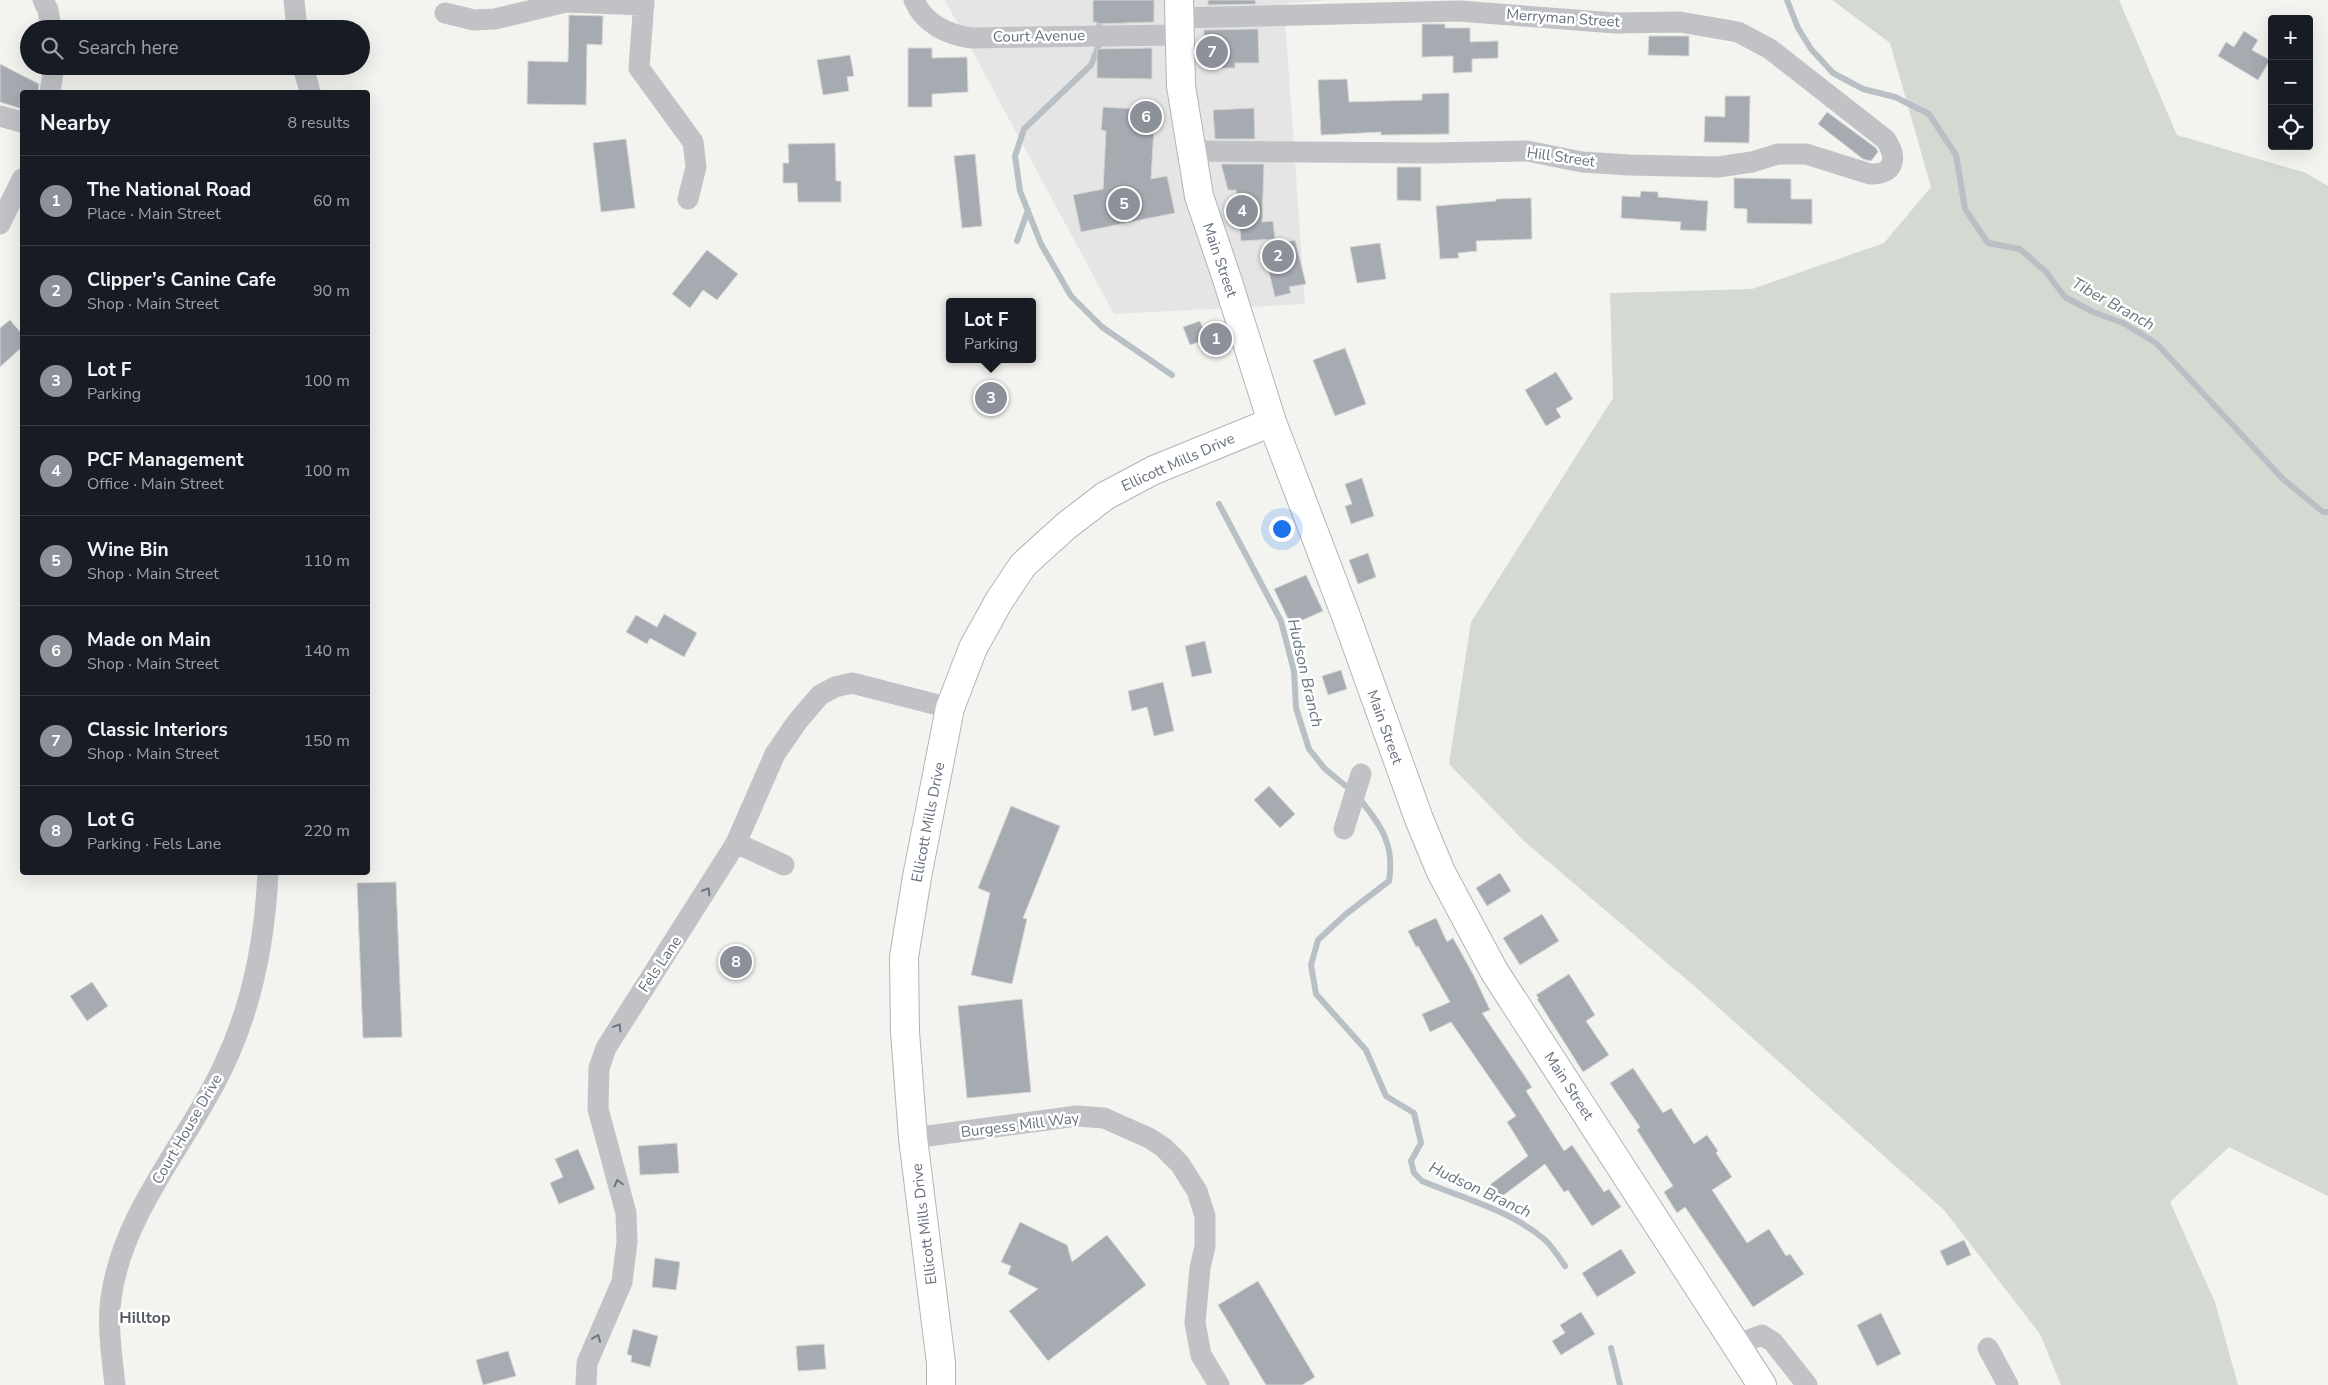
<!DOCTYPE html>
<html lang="en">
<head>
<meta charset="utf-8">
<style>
  :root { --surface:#171b24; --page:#242831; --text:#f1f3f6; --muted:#9ea1a6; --line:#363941; --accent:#8c9099 }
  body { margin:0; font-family:"Nunito Sans",sans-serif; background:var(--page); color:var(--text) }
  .controls { position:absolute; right:15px; top:15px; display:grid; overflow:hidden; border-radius:5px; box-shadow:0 5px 20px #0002 }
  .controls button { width:45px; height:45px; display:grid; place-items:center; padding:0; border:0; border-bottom:1px solid var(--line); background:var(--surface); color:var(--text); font:25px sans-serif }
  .you { position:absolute; left:1281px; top:528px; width:18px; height:18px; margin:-12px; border:4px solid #fff; border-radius:50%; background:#1a73e8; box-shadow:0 0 0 8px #1a73e833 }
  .badge { display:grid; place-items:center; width:32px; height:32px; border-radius:50%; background:var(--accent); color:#fff; font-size:16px; font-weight:700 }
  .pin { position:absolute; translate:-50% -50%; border:2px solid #fff; box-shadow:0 1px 5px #0006 }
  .popup { position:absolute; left:946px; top:298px; width:90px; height:65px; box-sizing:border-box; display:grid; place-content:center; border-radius:5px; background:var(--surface); filter:drop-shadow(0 1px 4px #0005); font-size:16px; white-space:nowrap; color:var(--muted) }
  .popup b { font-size:19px; color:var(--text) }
  .popup::after { content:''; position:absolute; left:50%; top:100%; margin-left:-10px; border:10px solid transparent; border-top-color:var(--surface) }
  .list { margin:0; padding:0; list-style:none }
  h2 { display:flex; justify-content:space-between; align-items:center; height:65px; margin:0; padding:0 20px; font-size:21px }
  h2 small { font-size:16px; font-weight:400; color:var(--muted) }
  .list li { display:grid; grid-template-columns:32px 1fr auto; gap:15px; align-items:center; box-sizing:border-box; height:90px; padding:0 20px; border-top:1px solid var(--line) }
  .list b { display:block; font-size:19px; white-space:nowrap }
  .list p { margin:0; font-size:16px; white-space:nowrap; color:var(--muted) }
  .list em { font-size:16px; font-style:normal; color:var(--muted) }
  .icon { flex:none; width:28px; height:28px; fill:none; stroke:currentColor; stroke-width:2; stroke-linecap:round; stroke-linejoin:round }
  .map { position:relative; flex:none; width:2328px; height:1385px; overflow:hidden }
  .search { position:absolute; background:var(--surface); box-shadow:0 5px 20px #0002; left:20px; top:20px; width:350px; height:55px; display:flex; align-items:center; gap:12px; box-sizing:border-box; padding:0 18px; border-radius:28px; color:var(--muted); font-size:19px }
  .panel { position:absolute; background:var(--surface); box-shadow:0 5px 20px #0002; left:20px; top:90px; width:350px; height:785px; border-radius:5px }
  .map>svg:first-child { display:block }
</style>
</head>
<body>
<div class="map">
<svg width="2328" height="1385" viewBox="0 0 2328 1385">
  <rect width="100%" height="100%" fill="#f3f4f0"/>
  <path fill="#e4e5e4" d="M945,0H1329L1284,4L1305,304L1114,314Z"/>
  <path fill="#d4dad2" d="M1832,0H2119L2177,135L2306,173L2328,186V1196L2229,1147L2170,1202L2215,1302L2238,1385H2061L2040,1334L1944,1210L1700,991L1524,841L1449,764L1471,622L1613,398L1610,293L1752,289L1884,243L1931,187L1890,43Z"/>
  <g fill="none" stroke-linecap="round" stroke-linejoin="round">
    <path stroke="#b8c0c5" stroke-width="6" d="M1099,0V45L1091,65L1024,129L1015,156L1020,191L1041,244L1071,296L1102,327L1172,375
      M1787,0L1798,28L1811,49L1833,73L1863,89L1895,97L1929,114L1956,155L1965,209L1988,243L2020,249L2046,272L2065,297L2093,312L2123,323L2156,343L2283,479L2323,512H2328
      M1017,241L1028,210
      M1219,504L1281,621L1294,671L1296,708L1309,749L1325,769L1352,791
      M1359,798C1381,826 1395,844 1389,881L1346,914L1318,940L1311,965L1316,994L1366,1050L1386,1096L1414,1113L1421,1143L1411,1161L1414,1173L1422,1181C1462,1198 1510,1210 1544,1239C1552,1246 1559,1257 1565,1266
      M1611,1348L1620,1385"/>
  </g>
  <path fill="#a6abb2" stroke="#d5d5d3" d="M1093,0H1154V22L1097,24V22H1093Z
    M1208,0H1255L1256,4L1208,5Z
    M569,15L603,16L602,45L587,44L586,105L527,104L528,61L568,62Z
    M1422,24H1445V28H1470V42L1498,41V58L1472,59V72L1453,73V56L1422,57Z
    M1256,29H1258L1259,63H1235V68H1204V30Z
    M2244,31L2258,40L2252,50L2270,60L2258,80L2218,56L2226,42L2234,47Z
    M1649,36H1689V56L1648,55Z
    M908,48H932V58L967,57L968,92L932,94V107H908Z
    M1152,48V79L1097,78V49Z
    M850,55L854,76L847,77L849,91L823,95L817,60Z
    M0,64L39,84L38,92H22V109L0,102Z
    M1347,79L1349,102L1422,100V94L1449,93V134L1381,135V132L1321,135L1318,80Z
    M1725,96H1750L1749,143L1704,142L1705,116L1725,117Z
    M1103,107L1155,110L1151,179L1167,176L1175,213L1081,232L1073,195L1103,189L1106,131L1101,130Z
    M1254,108L1255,139H1215L1213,110Z
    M1827,112L1876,148L1878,152L1871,161L1863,159L1818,124Z
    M626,139L635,208L601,212L593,143Z
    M835,143L836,181H841V202H798L797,183H783V163H789L788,144Z
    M975,154L982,226L962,228L954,156Z
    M1221,164H1264L1262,222L1273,221L1275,239L1241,241L1236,190H1228Z
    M1397,167H1421V201L1397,200Z
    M1734,178L1791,179V199H1812V224L1747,223V209L1734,208Z
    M1641,191L1658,192V197L1708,201L1706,231L1680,230L1681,222L1621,218L1622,196L1640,197Z
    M1531,198L1532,239L1476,241L1477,251L1458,253L1459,258L1440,259L1436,206L1496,201V199Z
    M1295,240L1306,284L1289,287L1291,293L1275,297L1263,247Z
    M1380,243L1386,279L1357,283L1350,247Z
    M707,250L738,274L717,300L703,290L690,308L672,294Z
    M10,320L22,334V347L0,367V328Z
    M1200,321L1207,339L1190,345L1183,327Z
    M1345,348L1366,404L1335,416L1313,360Z
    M1556,372L1573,399L1556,409L1561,417L1546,426L1525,390Z
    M1362,478L1374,516L1351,524L1345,506L1352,504L1345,484Z
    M1368,553L1376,577L1358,584L1349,560Z
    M1306,575L1323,611L1291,625L1274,589Z
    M664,614L697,633L684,657L650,638L647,644L626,632L636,615L657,627Z
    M1205,641L1212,673L1192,677L1185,646Z
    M1341,670L1347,689L1328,695L1322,676Z
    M1163,682L1174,731L1154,736L1147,707L1132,711L1128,691Z
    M1269,786L1295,814L1280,828L1254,800Z
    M1011,806L1060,826L1023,918L1027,919L1012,984L971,975L990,893L978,888Z
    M1500,873L1511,891L1487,906L1476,888Z
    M396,882L402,1037L363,1038L357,883Z
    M1542,914L1559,941L1520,965L1503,938Z
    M1436,918L1447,942L1453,938L1474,976L1490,1010L1482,1013L1532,1087L1526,1091L1564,1151L1572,1145L1604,1192L1609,1189L1621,1207L1592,1226L1568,1190L1564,1192L1545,1164L1497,1200L1487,1187L1528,1156L1507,1122L1516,1116L1451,1022L1430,1032L1422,1014L1450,1002L1418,946L1416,947L1408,931Z
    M1569,974L1595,1015L1586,1021L1609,1055L1583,1072L1537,999L1539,998L1536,995Z
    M92,982L108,1006L87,1021L70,996Z
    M1022,999L1031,1092L967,1098L958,1006Z
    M1633,1068L1663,1113L1671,1108L1694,1144L1707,1135L1718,1151L1716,1153L1732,1177L1712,1190L1747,1243L1769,1229L1786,1256L1790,1254L1804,1274L1753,1307L1685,1207L1677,1213L1664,1192L1673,1186L1637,1130L1640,1127L1610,1083Z
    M677,1143L679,1173L640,1175L638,1146Z
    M578,1149L595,1189L559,1204L550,1183L563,1177L555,1159Z
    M1020,1222L1067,1245L1072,1262L1107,1235L1146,1285L1048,1361L1009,1311L1038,1289L1008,1274L1011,1266L1001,1262Z
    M1964,1240L1971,1255L1947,1266L1940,1251Z
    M1621,1249L1636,1273L1597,1297L1582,1273Z
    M655,1258L680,1262L676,1290L652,1287Z
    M1258,1281L1315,1377L1302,1385H1266L1218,1305Z
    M1581,1312L1595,1334L1561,1355L1552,1341L1565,1333L1560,1325Z
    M1881,1313L1901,1354L1877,1366L1857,1325Z
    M633,1329L658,1336L650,1367L631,1362L632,1356L627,1354Z
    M824,1344L826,1369L798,1371L796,1346Z
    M508,1351L516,1376L483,1385L476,1360Z"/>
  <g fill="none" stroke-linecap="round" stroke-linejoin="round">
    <g stroke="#b1b4b8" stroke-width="30">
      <path id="major" d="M1179,0L1181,86L1199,196L1227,279L1272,422L1346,616L1419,819L1441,872L1494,971L1762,1385
        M941,1385V1363L913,1138L905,1032L904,957L917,877L950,708L973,648L999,601L1023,565L1066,526L1105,496L1154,470L1272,422"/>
    </g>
    <path stroke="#c0c2c5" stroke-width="21" d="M43,0L48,10L51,29
      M294,0L297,29
      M644,0L639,68L693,142L696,167L688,199
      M914,0C924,24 948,35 972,38L1178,35
      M445,13L474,20L495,19L566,2L644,5
      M1179,18L1459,11L1615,23L1680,22L1738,32L1770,49L1885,139C1898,157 1895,175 1870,174L1806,154H1778L1752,162L1718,167L1629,165L1582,162L1527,151L1431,153L1190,151
      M303,66L310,92
      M50,92L54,66
      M0,116L22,122
      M0,224L22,179
      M1344,829L1361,774
      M736,843L784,865
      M913,1138L1077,1116L1104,1118L1149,1138L1163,1147L1180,1164L1197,1191L1205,1216V1246L1200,1268L1195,1323L1201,1355L1219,1385
      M1736,1345L1762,1335L1773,1342L1807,1385
      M1988,1348L2008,1385
      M115,1385C112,1357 107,1326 111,1298C123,1211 187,1144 223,1067C253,1005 265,940 268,872
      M586,1385L587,1363L622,1282L627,1242L626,1213L598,1109L599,1068L606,1048L736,843L775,754L797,722L820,695L835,687L852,683L950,708"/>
    <use href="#major" stroke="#fff" stroke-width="28"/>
  </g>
  <defs><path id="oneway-chevron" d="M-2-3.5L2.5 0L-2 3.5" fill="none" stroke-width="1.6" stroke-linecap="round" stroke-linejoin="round" transform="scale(1.25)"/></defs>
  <g stroke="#6a7482">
    <use href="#oneway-chevron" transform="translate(707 891) rotate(-58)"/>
    <use href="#oneway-chevron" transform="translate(618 1027) rotate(-59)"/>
    <use href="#oneway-chevron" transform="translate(618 1183) rotate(-105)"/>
    <use href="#oneway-chevron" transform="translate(597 1338) rotate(-68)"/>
  </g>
  <g text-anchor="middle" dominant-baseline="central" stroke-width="5" stroke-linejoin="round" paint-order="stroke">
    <g font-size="15" fill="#66707e" stroke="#fff">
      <text transform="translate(1563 18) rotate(4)">Merryman Street</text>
      <text transform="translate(1039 36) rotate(-1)">Court Avenue</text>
      <text transform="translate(1561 157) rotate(8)">Hill Street</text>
      <text transform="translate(1220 260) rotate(71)">Main Street</text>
      <text transform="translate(1178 462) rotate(-24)">Ellicott Mills Drive</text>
      <text transform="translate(1385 727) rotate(70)">Main Street</text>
      <text transform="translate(928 822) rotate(-79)">Ellicott Mills Drive</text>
      <text transform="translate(660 964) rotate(-56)">Fels Lane</text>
      <text transform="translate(1569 1086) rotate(57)">Main Street</text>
      <text transform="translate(1020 1125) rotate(-7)">Burgess Mill Way</text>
      <text transform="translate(187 1129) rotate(-60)">Court House Drive</text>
      <text transform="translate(924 1224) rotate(-97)">Ellicott Mills Drive</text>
    </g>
    <g font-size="16" font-style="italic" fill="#677782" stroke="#fff">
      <text transform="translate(2113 304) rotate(29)">Tiber Branch</text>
      <text transform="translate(1305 673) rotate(77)">Hudson Branch</text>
      <text transform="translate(1480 1190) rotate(25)">Hudson Branch</text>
    </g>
    <g font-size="16" font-weight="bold" fill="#535a64" stroke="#fff">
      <text x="145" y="1318">Hilltop</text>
    </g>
  </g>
</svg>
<div class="controls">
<button>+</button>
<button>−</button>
<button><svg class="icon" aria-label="locate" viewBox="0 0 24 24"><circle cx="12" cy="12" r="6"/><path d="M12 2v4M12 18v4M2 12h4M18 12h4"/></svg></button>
</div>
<div class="you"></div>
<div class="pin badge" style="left:1216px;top:339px">1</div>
<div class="pin badge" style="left:1278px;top:256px">2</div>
<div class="pin badge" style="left:991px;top:398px">3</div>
<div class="popup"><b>Lot F</b>Parking</div>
<div class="pin badge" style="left:1242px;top:211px">4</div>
<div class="pin badge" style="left:1124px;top:204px">5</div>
<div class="pin badge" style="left:1146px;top:117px">6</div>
<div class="pin badge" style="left:1212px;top:52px">7</div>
<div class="pin badge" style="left:736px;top:962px">8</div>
<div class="search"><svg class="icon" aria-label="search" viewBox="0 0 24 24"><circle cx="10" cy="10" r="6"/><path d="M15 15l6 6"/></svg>Search here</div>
<section class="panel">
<h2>Nearby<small>8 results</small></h2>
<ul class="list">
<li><span class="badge">1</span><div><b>The National Road</b><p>Place · Main Street</p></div><em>60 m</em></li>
<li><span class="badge">2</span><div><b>Clipper’s Canine Cafe</b><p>Shop · Main Street</p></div><em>90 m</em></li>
<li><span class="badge">3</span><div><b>Lot F</b><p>Parking</p></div><em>100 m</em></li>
<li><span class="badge">4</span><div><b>PCF Management</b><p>Office · Main Street</p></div><em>100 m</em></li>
<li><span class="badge">5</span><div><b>Wine Bin</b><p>Shop · Main Street</p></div><em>110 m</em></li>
<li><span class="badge">6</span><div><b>Made on Main</b><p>Shop · Main Street</p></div><em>140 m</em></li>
<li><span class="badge">7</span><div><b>Classic Interiors</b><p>Shop · Main Street</p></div><em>150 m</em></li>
<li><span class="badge">8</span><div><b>Lot G</b><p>Parking · Fels Lane</p></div><em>220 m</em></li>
</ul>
</section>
</div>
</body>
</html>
